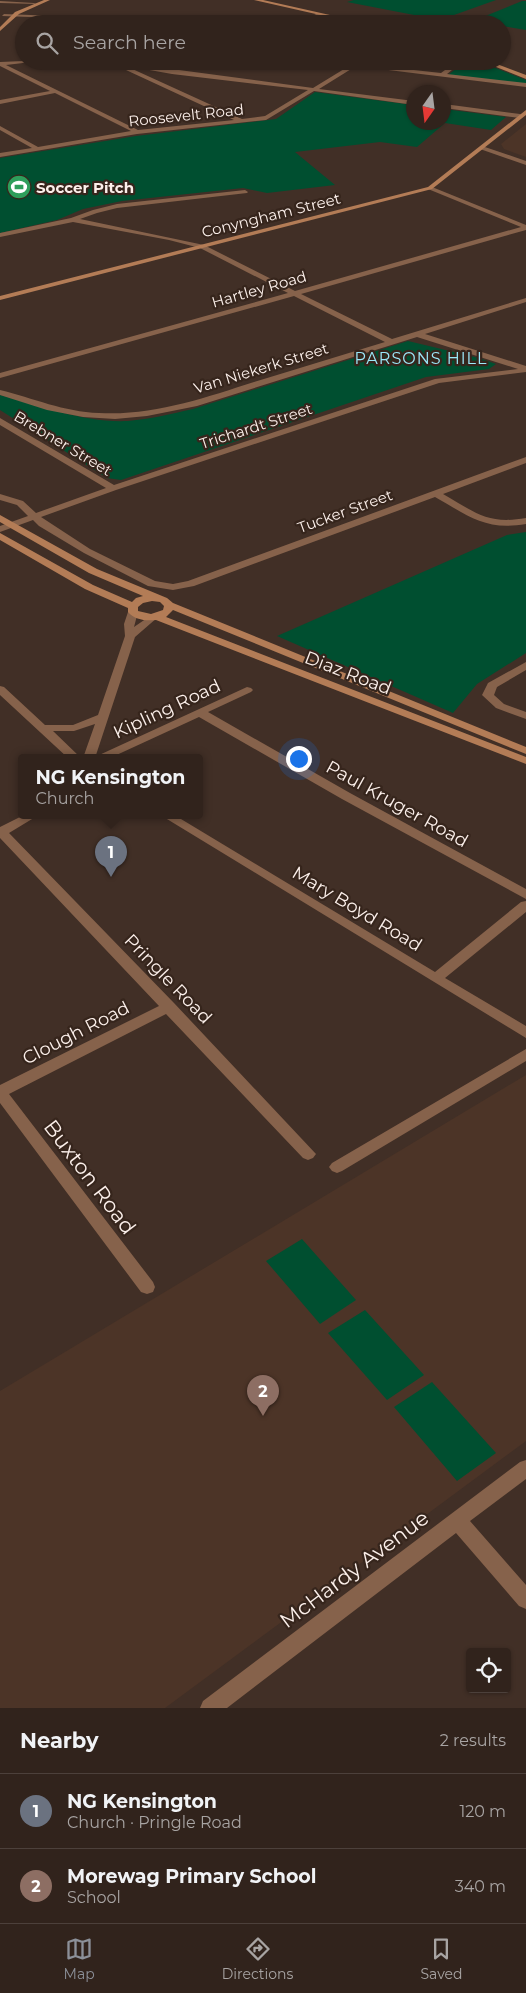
<!DOCTYPE html>
<html lang="en">
<head>
<meta charset="utf-8">
<style>
  :root { --surface:#31231c; --page:#3d2f29; --text:#f1f3f6; --muted:#a8a4a3; --line:#4c403b; --accent:#8c9099 }
  body { margin:0; font-family:Montserrat,sans-serif; background:var(--page); color:var(--text) }
  .controls { position:absolute; right:15px; bottom:15px; display:grid; overflow:hidden; border-radius:5px; box-shadow:0 1px 4px #0004 }
  .controls button { width:45px; height:45px; display:grid; place-items:center; padding:0; border:0; border-bottom:1px solid var(--line); background:var(--surface); color:var(--text); font:25px sans-serif }
  .compass { position:absolute; left:406px; top:85px; width:45px; height:45px; border-radius:50%; background:var(--surface); box-shadow:0 1px 4px #0004; rotate:194deg }
  .you { position:absolute; left:298px; top:758px; width:18px; height:18px; margin:-12px; border:4px solid #fff; border-radius:50%; background:#1a73e8; box-shadow:0 0 0 8px #1a73e833 }
  .badge { display:grid; place-items:center; width:32px; height:32px; border-radius:50%; background:var(--accent); color:#fff; font-size:16px; font-weight:700 }
  .pin { position:absolute; translate:-50% -41px; filter:drop-shadow(0 1px 2px #0008) }
  .pin::after { content:''; position:absolute; top:26px; width:18px; height:15px; background:inherit; clip-path:polygon(0 0,100% 0,50% 100%) }
  .popup { position:absolute; left:18px; top:754px; width:185px; height:65px; box-sizing:border-box; display:grid; place-content:center; border-radius:5px; background:var(--surface); filter:drop-shadow(0 1px 4px #0005); font-size:16px; white-space:nowrap; color:var(--muted) }
  .popup b { font-size:19px; color:var(--text) }
  .popup::after { content:''; position:absolute; left:50%; top:100%; margin-left:-10px; border:10px solid transparent; border-top-color:var(--surface) }
  .list { margin:0; padding:0; list-style:none }
  h2 { display:flex; justify-content:space-between; align-items:center; height:65px; margin:0; padding:0 20px; font-size:21px }
  h2 small { font-size:16px; font-weight:400; color:var(--muted) }
  .list li { display:grid; grid-template-columns:32px 1fr auto; gap:15px; align-items:center; box-sizing:border-box; height:75px; padding:0 20px; border-top:1px solid var(--line) }
  .list b { display:block; font-size:19px; white-space:nowrap }
  .list p { margin:0; font-size:16px; white-space:nowrap; color:var(--muted) }
  .list em { font-size:16px; font-style:normal; color:var(--muted) }
  .icon { flex:none; width:28px; height:28px; fill:none; stroke:currentColor; stroke-width:2; stroke-linecap:round; stroke-linejoin:round }
  .map { position:relative; flex:none; width:526px; height:1708px; overflow:hidden }
  .search { position:absolute; background:var(--surface); box-shadow:0 1px 4px #0004; left:15px; right:15px; top:15px; height:55px; display:flex; align-items:center; gap:12px; box-sizing:border-box; padding:0 18px; border-radius:28px; color:var(--muted); font-size:19px }
  .sheet { height:215px; background:var(--surface) }
  nav { display:flex; justify-content:space-around; align-items:center; box-sizing:border-box; height:70px; border-top:1px solid var(--line); background:var(--surface); font-size:14px; color:var(--muted) }
  nav a { display:grid; justify-items:center; gap:2px }
  nav .on { color:var(--accent) }
  .map>svg:first-child { display:block }
</style>
</head>
<body>
<div class="map">
<svg width="526" height="1708" viewBox="0 0 526 1708">
  <rect width="100%" height="100%" fill="#412f26"/>
  <path fill="#4c3427" d="M526,124V157L504,149L501,144Z
    M526,1075V1441L165,1708H0V1391Z"/>
  <path fill="#004f30" d="M354,0H496L440,20L347,2Z
    M522,1H526V30L502,26V24L473,21Z
    M466,61H478L526,80V84L448,75Z
    M315,92L413,105L414,122H444V109L506,117L491,130L445,123L417,147L380,142L295,152L335,185L267,193L243,188L122,201L83,209L57,220L0,233V158L136,136L276,119Z
    M408,341L479,358L496,364L489,369L426,377L121,480L107,478L0,410V395C41,406 85,423 128,421C150,419 171,414 193,409Z
    M526,532V653L477,684L453,713L277,636L507,535Z
    M302,1239L356,1300L320,1324L266,1261Z
    M365,1310L424,1375L387,1400L328,1333Z
    M432,1382L496,1453L457,1481L394,1407Z"/>
  <g fill="none" stroke-linecap="round" stroke-linejoin="round">
    <path fill="#86624b" fill-rule="evenodd" d="M0,1L34,3L36,4L0,3Z
      M318,13L322,14L303,24H297Z
      M4,14L58,16L82,24H74L58,18L2,16Z
      M24,61H40L6,65L138,130L234,120L126,70L128,67L242,119L265,116L308,90L172,74L99,61H115L173,69L187,61H193L179,70L313,88L349,66L321,61L354,63L363,61L360,64L441,73L457,61H463L447,74L526,83V87L356,66L319,89L414,101V105L314,91L266,120L137,134L0,157V153L32,148L0,130V126L38,147L131,131L55,93L0,104V100L50,91L0,66V62Z
      M444,104L520,114L523,116L520,118L444,108Z
      M482,146L526,161V165L480,149Z
      M428,187H432L526,225V230L301,294L392,339L526,298V302L425,334L526,366V372L439,383L116,490L41,517L90,549L155,581L173,584L188,581L526,457V463L443,494C475,512 487,525 526,518V524C485,531 469,516 435,497L194,586L173,590L148,586L84,553L39,526L33,520L0,532V526L28,516L17,505L0,500V494L23,501L36,513L106,488L0,425V418L114,485L435,379L518,369L417,337L197,406L147,416L115,419L83,417L47,410L0,395V390C33,398 64,412 99,413C153,416 204,398 254,382C298,369 341,355 385,342L294,296L0,378V373L288,293L200,248L169,240L73,222L0,237V233L71,218L93,210L117,204L245,190L248,192L247,193L117,208L97,213L80,219L204,245L295,291L521,227L428,189Z
      M133,609L138,612L134,627L153,614L158,617L135,637L95,758H83L95,724L74,731H53L81,758H68L0,695V686L4,687L45,725H73L98,715L125,636L124,624L128,612Z
      M526,662V670L497,687L494,695L504,704L526,712V719L496,708L482,695L488,683Z
      M247,687L251,688L253,690L251,692L208,712L350,793L526,889V899L342,799L199,717L110,758H95L97,756Z
      M22,816H37L9,833L174,1003L316,1154L313,1158L308,1160L303,1158L166,1014L9,1094L153,1282L155,1287L153,1292L147,1294L141,1292L0,1103V1085L159,1006L0,838V827Z
      M162,816H176L435,972L521,902L526,901V912L445,978L526,1026V1038Z
      M526,1049V1061L342,1171L337,1173L332,1171L329,1167L332,1163Z
      M526,1460V1479L470,1521L526,1585V1609L519,1606L456,1533L227,1708H200L203,1701L520,1462Z"/>
    <path fill="#b37c56" fill-rule="evenodd" d="M44,0H50L19,14L0,31V27L15,12Z
      M254,0H263L370,24H360Z
      M481,61H489L526,75V79Z
      M526,110V115L432,189L0,300V296L428,187Z
      M0,515L97,569L167,598L173,603L526,747V754L173,610L166,617L526,757V764L156,620C145,621 135,620 128,612V608L85,589L0,540V533L93,585L132,602L136,598L143,596L89,573L0,522ZM152,601L160,602L164,606L163,610L151,614L138,611V607L143,603Z"/>
  </g>
  <defs>
    <g id="stadium-disc" transform="scale(1.25)"><circle r="9.5" fill="#2e9e5b" stroke="#36251c"/><path d="M0-5a6.5 5 0 1 0 0 10a6.5 5 0 1 0 0-10ZM-3.5-1.8h7v3.6h-7Z" fill="#fff"/></g>
  </defs>
  <g fill-rule="evenodd">
    <use href="#stadium-disc" x="19" y="187"/>
  </g>
  <g text-anchor="middle" dominant-baseline="central" stroke-width="4.5" stroke-linejoin="round" paint-order="stroke">
    <g font-size="15" fill="#fcf0eb" stroke="#36251c">
      <text transform="translate(186 115) rotate(-6)">Roosevelt Road</text>
      <text transform="translate(271 215) rotate(-14)">Conyngham Street</text>
      <text transform="translate(259 289) rotate(-16)">Hartley Road</text>
      <text transform="translate(261 368) rotate(-17)">Van Niekerk Street</text>
      <text transform="translate(256 426) rotate(-18)">Trichardt Street</text>
      <text transform="translate(63 443) rotate(31)">Brebner Street</text>
      <text transform="translate(345 511) rotate(-20)">Tucker Street</text>
    </g>
    <g font-size="15" font-weight="bold" fill="#fcf0eb" stroke="#36251c" text-anchor="start">
      <text x="36" y="187">Soccer Pitch</text>
    </g>
    <g font-size="16" letter-spacing="1" fill="#9be9fa" stroke="#36251c">
      <text x="421" y="358">PARSONS HILL</text>
    </g>
    <g font-size="18" fill="#fcf0eb" stroke="#36251c">
      <text transform="translate(348 673) rotate(21)">Diaz Road</text>
      <text transform="translate(167 709) rotate(-25)">Kipling Road</text>
      <text transform="translate(397 804) rotate(29)">Paul Kruger Road</text>
      <text transform="translate(357 909) rotate(31)">Mary Boyd Road</text>
      <text transform="translate(168 979) rotate(46)">Pringle Road</text>
      <text transform="translate(76 1033) rotate(-27)">Clough Road</text>
    </g>
    <g font-size="21" fill="#fcf0eb" stroke="#36251c">
      <text transform="translate(90 1177) rotate(53)">Buxton Road</text>
      <text transform="translate(354 1569) rotate(-37)">McHardy Avenue</text>
    </g>
  </g>
</svg>
<div class="controls">
<button><svg class="icon" aria-label="locate" viewBox="0 0 24 24"><circle cx="12" cy="12" r="6"/><path d="M12 2v4M12 18v4M2 12h4M18 12h4"/></svg></button>
</div>
<svg class="compass" viewBox="-18 -18 36 36"><path d="M0-13l5 13h-10z" fill="#e53935"/><path d="M0 13l5-13h-10z" fill="#a8a4a3"/></svg>
<div class="you"></div>
<div class="pin badge" style="left:111px;top:877px;background:#6b7280">1</div>
<div class="popup"><b>NG Kensington</b>Church</div>
<div class="pin badge" style="left:263px;top:1416px;background:#8d6e63">2</div>
<div class="search"><svg class="icon" aria-label="search" viewBox="0 0 24 24"><circle cx="10" cy="10" r="6"/><path d="M15 15l6 6"/></svg>Search here</div>
</div>
<section class="sheet">
<h2>Nearby<small>2 results</small></h2>
<ul class="list">
<li><span class="badge" style="background:#6b7280">1</span><div><b>NG Kensington</b><p>Church · Pringle Road</p></div><em>120 m</em></li>
<li><span class="badge" style="background:#8d6e63">2</span><div><b>Morewag Primary School</b><p>School</p></div><em>340 m</em></li>
</ul>
</section>
<nav>
<a class="on"><svg class="icon" aria-label="map" viewBox="0 0 24 24"><path d="M3 6l6-2 6 2 6-2v14l-6 2-6-2-6 2zM9 4v14M15 6v14"/></svg>Map</a>
<a><svg class="icon" aria-label="directions" viewBox="0 0 24 24"><path d="M12 3l9 9-9 9-9-9zM9 14v-3h6M13 9l2 2-2 2"/></svg>Directions</a>
<a><svg class="icon" aria-label="saved" viewBox="0 0 24 24"><path d="M7 4h10v16l-5-4-5 4z"/></svg>Saved</a>
</nav>
</body>
</html>
